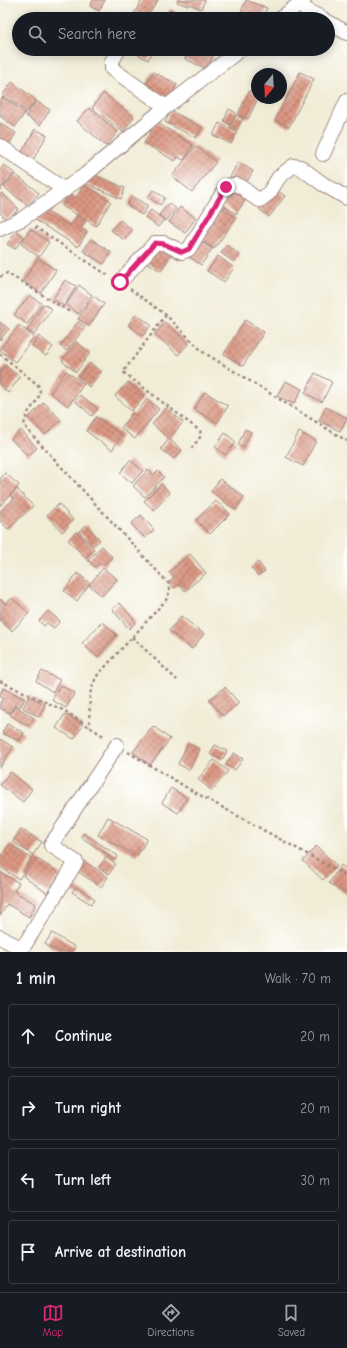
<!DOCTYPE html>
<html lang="en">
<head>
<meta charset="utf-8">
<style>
  :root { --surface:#171b24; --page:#242831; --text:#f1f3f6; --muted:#9ea1a6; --line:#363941; --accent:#db2777 }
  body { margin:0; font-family:"Comic Neue",sans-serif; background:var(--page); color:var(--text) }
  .compass { position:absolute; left:251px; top:68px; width:36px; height:36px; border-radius:50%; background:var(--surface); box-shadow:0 2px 10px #0003; rotate:198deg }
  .stop { position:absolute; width:12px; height:12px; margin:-9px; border:3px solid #db2777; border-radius:50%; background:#fff }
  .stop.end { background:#db2777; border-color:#fff; box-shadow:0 1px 4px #0008 }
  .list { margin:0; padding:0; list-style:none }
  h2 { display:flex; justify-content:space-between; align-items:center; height:52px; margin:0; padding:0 16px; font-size:17px }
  h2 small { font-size:13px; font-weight:400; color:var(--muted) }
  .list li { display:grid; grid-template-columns:26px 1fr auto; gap:12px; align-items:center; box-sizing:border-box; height:64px; margin:0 8px 8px; padding:0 8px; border:1px solid var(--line); border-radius:4px }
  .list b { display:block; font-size:15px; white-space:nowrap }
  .list em { font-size:13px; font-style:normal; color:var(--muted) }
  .icon { flex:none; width:22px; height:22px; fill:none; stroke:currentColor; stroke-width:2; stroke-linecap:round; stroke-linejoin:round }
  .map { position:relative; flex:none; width:347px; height:952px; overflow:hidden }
  .search { position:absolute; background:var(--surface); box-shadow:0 2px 10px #0003; left:12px; right:12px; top:12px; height:44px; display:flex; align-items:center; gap:10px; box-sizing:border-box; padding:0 14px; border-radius:22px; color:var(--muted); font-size:15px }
  .sheet { height:340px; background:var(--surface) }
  nav { display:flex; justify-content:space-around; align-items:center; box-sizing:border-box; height:56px; border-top:1px solid var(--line); background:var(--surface); font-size:11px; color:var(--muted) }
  nav a { display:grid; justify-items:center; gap:2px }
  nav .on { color:var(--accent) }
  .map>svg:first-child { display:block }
</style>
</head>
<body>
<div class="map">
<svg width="347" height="952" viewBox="0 0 347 952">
  <defs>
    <pattern id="building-cross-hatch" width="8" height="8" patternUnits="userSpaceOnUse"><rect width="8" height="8" fill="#db9883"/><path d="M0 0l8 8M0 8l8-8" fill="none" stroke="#b47b6b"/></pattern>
  </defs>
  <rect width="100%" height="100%" fill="#fff"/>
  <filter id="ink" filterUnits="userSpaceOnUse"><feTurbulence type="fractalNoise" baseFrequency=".025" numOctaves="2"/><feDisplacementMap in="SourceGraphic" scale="8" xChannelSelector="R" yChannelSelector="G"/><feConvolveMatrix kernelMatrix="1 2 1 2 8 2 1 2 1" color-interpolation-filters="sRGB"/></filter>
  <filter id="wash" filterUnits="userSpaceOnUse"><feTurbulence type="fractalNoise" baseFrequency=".012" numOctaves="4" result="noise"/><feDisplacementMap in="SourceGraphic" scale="16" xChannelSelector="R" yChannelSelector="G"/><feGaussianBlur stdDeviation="0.9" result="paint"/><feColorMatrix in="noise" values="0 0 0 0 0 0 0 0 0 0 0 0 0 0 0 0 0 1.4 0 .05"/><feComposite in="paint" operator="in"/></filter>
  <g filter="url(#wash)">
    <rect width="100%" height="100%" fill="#f1ecd5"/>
    <g id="blocks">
      <path fill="url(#building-cross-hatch)" d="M93,0H105L99,11L90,6Z
        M142,0H158L146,19H131Z
        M178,0H205L201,9L189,4L188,6L177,2Z
        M246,0L267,8L262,19H244L239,17Z
        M170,9L190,19H165Z
        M128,49H154L148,60Z
        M189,49H216L207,69L185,59Z
        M153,72L177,84L171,96L168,95L165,101L143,89Z
        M300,72L314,79L289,127L275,120Z
        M12,82L36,100L27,112L3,95Z
        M250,90L257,94V98H258L248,119L238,114Z
        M103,93L134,117L123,132L92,108Z
        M3,97L25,113L15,127L0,116V101Z
        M36,101L50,110L40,125L26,116Z
        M89,108L118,132L106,146L77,121Z
        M229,109L236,113L230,125L224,121Z
        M171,111L202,127L196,138L165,122Z
        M236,115L243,118L237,130L230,127Z
        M156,122L193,145L184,160L178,157L175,161L144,143Z
        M0,123L16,133L7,148L0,143Z
        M219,123L237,132L231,144L213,135Z
        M35,129L47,135L33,160L21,154Z
        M196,146L216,162L192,192L172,176Z
        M238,162L253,171L244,187L229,179Z
        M4,165L14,173L0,190V170Z
        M90,173L125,188L121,199L85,183Z
        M15,174L39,193L28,206L4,187Z
        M84,185L111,201L96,226L62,206L69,194L76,198Z
        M231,188L246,199L236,214L220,203Z
        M274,188L285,196L269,217L259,209Z
        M153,190L165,198L160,205L148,197Z
        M2,193L19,209L7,220L0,213V195Z
        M132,196L148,206L142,215L127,205Z
        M169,203L176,209L166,221L159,215Z
        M220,206L236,218L214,249L197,237Z
        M180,207L196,218L185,233L169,222Z
        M41,208L70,226L77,215L86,221L81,228L87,232L78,247L34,219Z
        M151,210L164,220L158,227L145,217Z
        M120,220L132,230L124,240L111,230Z
        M30,229L49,242L39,257L21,244Z
        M17,231L24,237L15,249L7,244Z
        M196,238L212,249L201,265L185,254Z
        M91,239L111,252L104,264L83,251Z
        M227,245L240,255L234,262L221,253Z
        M157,246L171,254L161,271L146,262Z
        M218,256L234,268L224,282L207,271Z
        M38,258L56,270L41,293L23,281Z
        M65,280L76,286L64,306L53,299Z
        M79,285L92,295L79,314L66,305Z
        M30,295L42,304L27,324L14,315Z
        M94,296L104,304L89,326L78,319Z
        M44,304L52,309L34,335L27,330Z
        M136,314L151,325L143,336L128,325Z
        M245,320L264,332L243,366L224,354Z
        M0,322L9,329L0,340Z
        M78,322L85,327L67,351L60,346Z
        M165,322L189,343L178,355L155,334Z
        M19,325L34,337L15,362L0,350V349Z
        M39,336L53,347L46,356L32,346Z
        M76,342L90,353L76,372L62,361Z
        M90,363L101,372L89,387L78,377Z
        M5,365L20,377L8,393L0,386V372Z
        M66,371L84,384L68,406L50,393Z
        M315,373L332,382L322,402L305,393Z
        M285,381L302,389L294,404L277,396Z
        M128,382L144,397L131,411L115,396Z
        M205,392L228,406L217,423L194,409Z
        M80,395L98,409L92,416L75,401Z
        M147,399L159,409L135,439L121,428L132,413L135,415Z
        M44,402L61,420L45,435L28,418Z
        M326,407L347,418L340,431L319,421Z
        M166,408L183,422L169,439L152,424Z
        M96,417L122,435L112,450L86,431Z
        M245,429L251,432L243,448L238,445Z
        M21,430L37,448L28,456L11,439Z
        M299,432L316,441L303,466L286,457Z
        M225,433L236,442L225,455L215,447Z
        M169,439L182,450L174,459L161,449Z
        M130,460L143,471L132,483L120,473Z
        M148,470L154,475L158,471L164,477L145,497L133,486Z
        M5,473L19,485L0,506V479Z
        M220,479L244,497L235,510L211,491Z
        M161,484L170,493L154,510L144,501Z
        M17,489L33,506L8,529L0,521V512L14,499L10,495Z
        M216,501L230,514L210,534L196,520Z
        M59,504L73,520L67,525L68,527L62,532L47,515Z
        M141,515L154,530L145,538L131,524Z
        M86,525L100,540L93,546L79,532Z
        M76,532L94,549L86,558L68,540Z
        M102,546L112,557L103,566L100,563L95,567L88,560Z
        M190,554L206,573L185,591L179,584L174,588L169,582L174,577L169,572Z
        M258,562L265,571L258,576L251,568Z
        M103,568L117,579L102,596L89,585Z
        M77,573L90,583L77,601L64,591Z
        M12,598L29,613L12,631L0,620V599L6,604Z
        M120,603L136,622L129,629L112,609Z
        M48,611L60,621L54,628L47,623L44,626L39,621Z
        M181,616L204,634L192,649L169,631Z
        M102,622L117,635L97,657L82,643Z
        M42,671L60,680L53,692L36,681Z
        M60,685L75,693L66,708L52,700Z
        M225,687L239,703L223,716L209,700Z
        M3,688L25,699L20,707L15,705L10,713L0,708V703L3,698L0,697V694Z
        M29,696L45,705L39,717L23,708Z
        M15,706L34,718L28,726L10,715Z
        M65,714L83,725L74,739L56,728Z
        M7,724L24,733L19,741L2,733Z
        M153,726L170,739L150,765L133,752Z
        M0,739L13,747L0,768Z
        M188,743L200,749L189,770L178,764Z
        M215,745L227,751L222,760L210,754Z
        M234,753L243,759L235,770L226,764Z
        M214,760L228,771L212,791L198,779Z
        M10,772L32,789L23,802L0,785Z
        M171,788L187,798L178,813L162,803Z
        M108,817L147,839L137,856L98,835Z
        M21,829L42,842L33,855L13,842Z
        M84,833L118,856L115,860L81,837Z
        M10,844L32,859L19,879L0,867V858Z
        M316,846L337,866L323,880L303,861Z
        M106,857L116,864L109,874L99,868Z
        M36,858L60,874L47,893L23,876Z
        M84,861L108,877L101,887L77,871Z
        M341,865L347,869V895L329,883Z
        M0,872L19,883L14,891L36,904L29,917L7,904L0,916Z
        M76,887L95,899L91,904L72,892Z
        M52,933L75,947L71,952H58L45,944Z"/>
    </g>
  </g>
  <g filter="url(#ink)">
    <use href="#blocks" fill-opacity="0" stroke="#9e8680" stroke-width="1"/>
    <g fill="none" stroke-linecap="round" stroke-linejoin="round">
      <g stroke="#9e8680" stroke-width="16">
        <path id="minor" d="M298,5L323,19
          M280,19L304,0
          M328,22L347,33
          M119,49L112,61V69L166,107
          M0,146L65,190
          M323,154L347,101
          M0,229L22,219L85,175L166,107L241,49
          M120,282L155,243H164L182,252L189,249L226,187C243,179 245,195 260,200L269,193L279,177L293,166L300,167L323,184L347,198
          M0,937L22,949L76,862L51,845L117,745"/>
      </g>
      <path stroke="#9e8680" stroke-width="2.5" stroke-dasharray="3 3" stroke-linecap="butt" d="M35,227L109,276
        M0,277L7,273L70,312
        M130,289L166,315L203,352L347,441
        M166,315L123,372L200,431L201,436L191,449
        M0,354L38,385L40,390L38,399L27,414L24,425L33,436L169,584L170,591L166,600L96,677L90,694L89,727
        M132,637L177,680
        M0,681L65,711L105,737
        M128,752L189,789L347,876"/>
      <use href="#minor" stroke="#fff" stroke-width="14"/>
    </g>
  </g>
  <g fill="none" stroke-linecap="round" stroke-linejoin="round" filter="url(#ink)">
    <path stroke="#db2777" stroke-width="5" d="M120,282L155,243L164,244L182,252L189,249L226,187"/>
  </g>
</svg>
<svg class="compass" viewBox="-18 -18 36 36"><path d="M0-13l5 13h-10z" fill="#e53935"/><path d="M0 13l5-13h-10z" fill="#9ea1a6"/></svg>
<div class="stop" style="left:120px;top:282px"></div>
<div class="stop end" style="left:226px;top:187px"></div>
<div class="search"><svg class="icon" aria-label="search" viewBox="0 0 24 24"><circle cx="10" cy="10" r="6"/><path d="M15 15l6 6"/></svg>Search here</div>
</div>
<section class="sheet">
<h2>1 min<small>Walk · 70 m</small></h2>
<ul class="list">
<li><svg class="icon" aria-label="ahead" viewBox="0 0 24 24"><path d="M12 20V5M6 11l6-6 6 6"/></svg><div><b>Continue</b></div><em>20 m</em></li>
<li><svg class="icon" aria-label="right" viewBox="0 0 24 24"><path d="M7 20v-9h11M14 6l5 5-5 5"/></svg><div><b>Turn right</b></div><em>20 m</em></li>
<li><svg class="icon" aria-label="left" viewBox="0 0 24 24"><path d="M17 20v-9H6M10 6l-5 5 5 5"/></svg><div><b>Turn left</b></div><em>30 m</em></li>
<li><svg class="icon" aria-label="arrive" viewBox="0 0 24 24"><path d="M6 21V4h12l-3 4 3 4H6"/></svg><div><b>Arrive at destination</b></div></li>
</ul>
</section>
<nav>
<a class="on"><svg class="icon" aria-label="map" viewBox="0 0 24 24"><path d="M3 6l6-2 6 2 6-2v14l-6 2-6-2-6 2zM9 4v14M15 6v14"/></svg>Map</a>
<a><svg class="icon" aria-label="directions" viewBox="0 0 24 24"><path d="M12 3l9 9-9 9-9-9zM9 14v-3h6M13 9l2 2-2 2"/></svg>Directions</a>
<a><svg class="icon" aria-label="saved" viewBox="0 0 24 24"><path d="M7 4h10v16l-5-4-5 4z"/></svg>Saved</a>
</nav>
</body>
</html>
